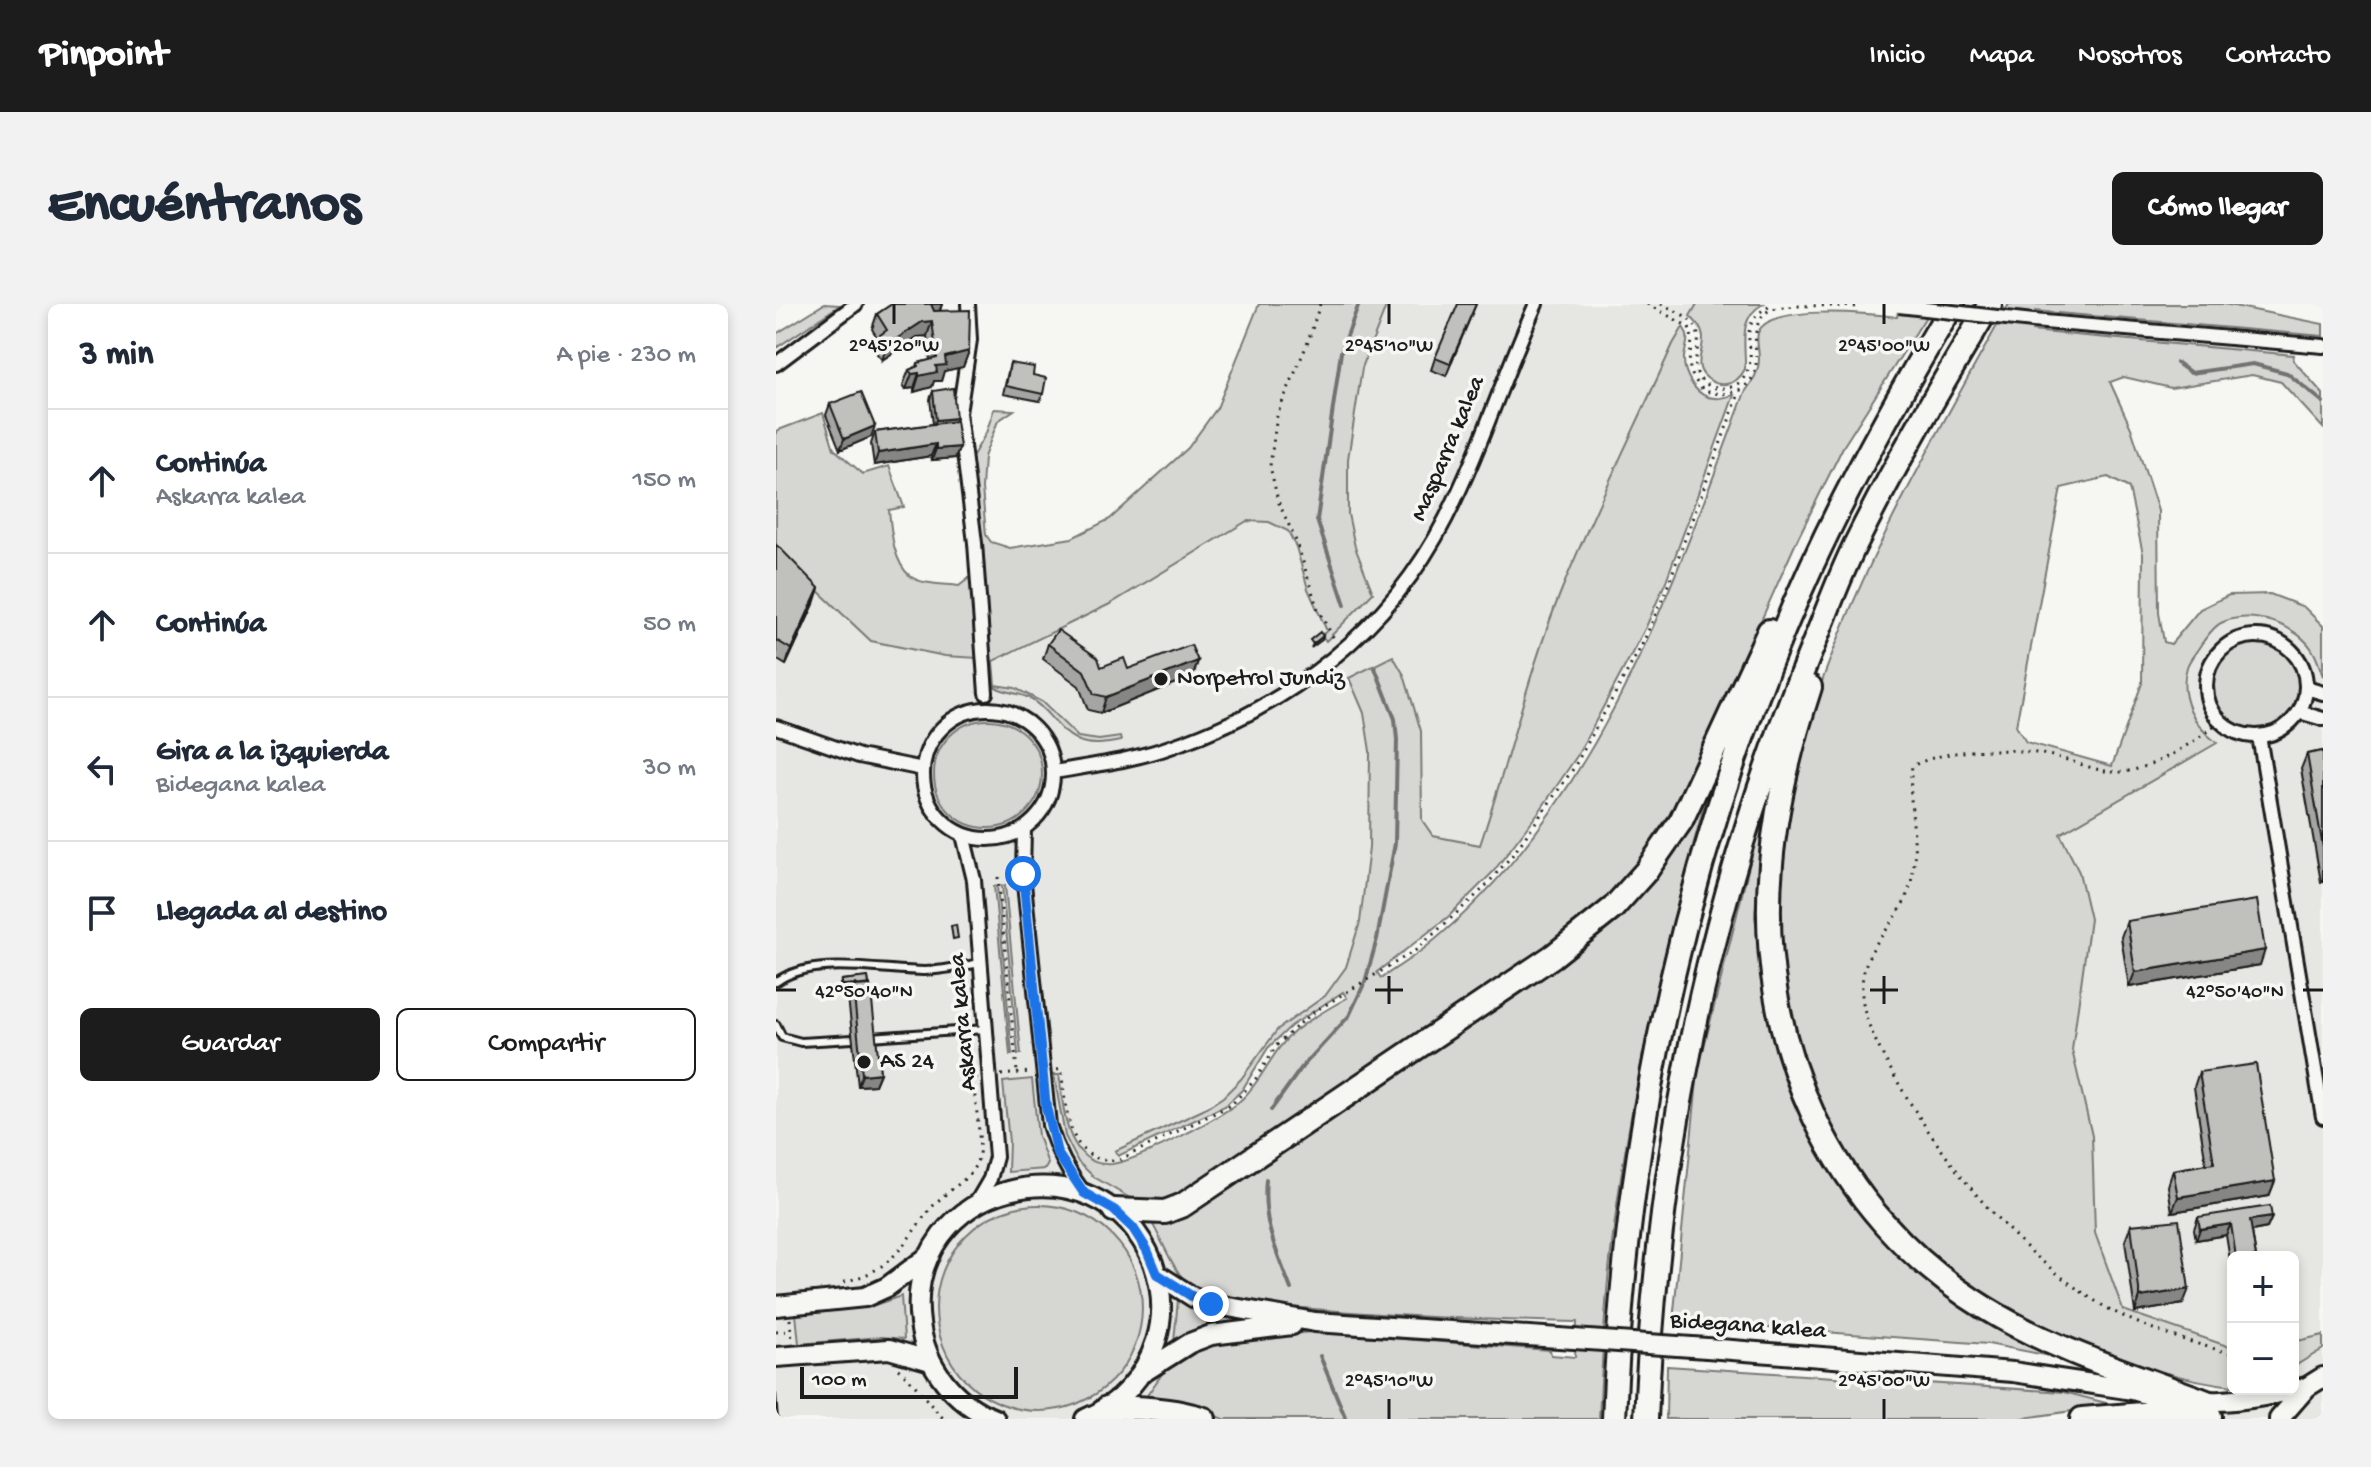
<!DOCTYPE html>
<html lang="es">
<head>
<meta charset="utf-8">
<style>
  :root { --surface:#fff; --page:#f2f2f3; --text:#1f2937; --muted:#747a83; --line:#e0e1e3; --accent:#1c1c1c }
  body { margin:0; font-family:"Gochi Hand",sans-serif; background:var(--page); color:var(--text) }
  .controls { position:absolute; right:24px; bottom:24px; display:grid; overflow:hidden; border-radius:12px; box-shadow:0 4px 12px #0003 }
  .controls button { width:72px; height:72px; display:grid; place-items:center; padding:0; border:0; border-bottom:2px solid var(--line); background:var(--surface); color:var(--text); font:40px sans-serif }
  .scale { position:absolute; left:24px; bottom:20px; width:218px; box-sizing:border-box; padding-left:8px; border:4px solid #1c1c1c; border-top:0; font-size:22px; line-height:28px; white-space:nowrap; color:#1c1c1c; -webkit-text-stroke:6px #f6f6f2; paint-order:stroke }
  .stop { position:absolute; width:24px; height:24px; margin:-18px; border:6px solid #1a73e8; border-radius:50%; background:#fff }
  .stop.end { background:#1a73e8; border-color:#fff; box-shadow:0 2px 8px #0008 }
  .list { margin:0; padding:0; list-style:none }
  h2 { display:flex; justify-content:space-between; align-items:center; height:104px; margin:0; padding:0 32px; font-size:34px }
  h2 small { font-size:26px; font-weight:400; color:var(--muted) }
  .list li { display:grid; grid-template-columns:52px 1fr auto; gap:24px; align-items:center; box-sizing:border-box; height:144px; padding:0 32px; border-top:2px solid var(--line) }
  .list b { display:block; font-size:30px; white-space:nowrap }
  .list p { margin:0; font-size:26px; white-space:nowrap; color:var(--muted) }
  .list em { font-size:26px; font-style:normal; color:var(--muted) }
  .actions { display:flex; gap:16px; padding:24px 32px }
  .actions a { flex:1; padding:18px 0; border:2px solid var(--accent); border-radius:12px; text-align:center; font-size:28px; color:var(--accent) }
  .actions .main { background:var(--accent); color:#fff }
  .icon { flex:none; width:44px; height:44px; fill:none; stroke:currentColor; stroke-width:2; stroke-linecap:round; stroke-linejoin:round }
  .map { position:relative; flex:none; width:1547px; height:1115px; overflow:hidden; border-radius:12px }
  header { display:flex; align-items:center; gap:48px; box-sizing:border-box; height:112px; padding:0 40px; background:var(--accent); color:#fff }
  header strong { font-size:38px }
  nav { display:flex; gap:44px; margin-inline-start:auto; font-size:28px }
  .intro { display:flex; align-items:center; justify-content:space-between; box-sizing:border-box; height:192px; padding:0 48px }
  h1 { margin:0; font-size:56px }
  .button { padding:20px 36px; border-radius:12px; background:var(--accent); color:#fff; font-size:28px; font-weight:700 }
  main { display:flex; gap:48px; padding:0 48px }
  aside { flex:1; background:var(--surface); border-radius:12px; box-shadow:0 4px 12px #0003 }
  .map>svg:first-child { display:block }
</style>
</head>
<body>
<header>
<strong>Pinpoint</strong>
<nav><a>Inicio</a><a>Mapa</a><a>Nosotros</a><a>Contacto</a></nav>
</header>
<div class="intro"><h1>Encuéntranos</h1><a class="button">Cómo llegar</a></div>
<main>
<aside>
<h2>3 min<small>A pie · 230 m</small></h2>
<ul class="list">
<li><svg class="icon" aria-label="ahead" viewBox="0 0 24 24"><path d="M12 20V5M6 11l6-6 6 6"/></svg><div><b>Continúa</b><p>Askarra kalea</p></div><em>150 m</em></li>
<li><svg class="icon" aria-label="ahead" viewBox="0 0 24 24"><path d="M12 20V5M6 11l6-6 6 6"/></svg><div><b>Continúa</b></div><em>50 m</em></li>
<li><svg class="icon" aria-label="left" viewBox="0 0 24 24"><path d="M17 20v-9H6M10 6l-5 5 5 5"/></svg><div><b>Gira a la izquierda</b><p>Bidegana kalea</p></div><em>30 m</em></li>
<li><svg class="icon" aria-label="arrive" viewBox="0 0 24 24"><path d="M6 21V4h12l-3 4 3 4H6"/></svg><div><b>Llegada al destino</b></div></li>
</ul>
<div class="actions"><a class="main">Guardar</a><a>Compartir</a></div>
</aside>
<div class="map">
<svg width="1547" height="1115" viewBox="0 0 1547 1115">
  <rect width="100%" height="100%" fill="#f6f6f2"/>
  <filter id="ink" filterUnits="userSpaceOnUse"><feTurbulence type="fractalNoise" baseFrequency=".0125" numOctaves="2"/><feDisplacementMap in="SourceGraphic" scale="16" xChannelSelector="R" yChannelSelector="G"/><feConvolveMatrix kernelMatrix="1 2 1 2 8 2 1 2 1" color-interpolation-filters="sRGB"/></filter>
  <g filter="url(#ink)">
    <path fill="#e6e6e2" d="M611,0H921L897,40L785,286L743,411L724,484L704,541L657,532L646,516L645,427L617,352L573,374L588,409L594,447L593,544L584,618L570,663L549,692L502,725L465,775L447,793L427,806L339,847L350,862L359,897L395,953L400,968L402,995L398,1038L388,1067L370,1093L361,1115H0V247L95,337L169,352L211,354L239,348L334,300L471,217L493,218L512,227L520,243L532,285L552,328L550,337L597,289L579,243L572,210V155L586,64Z
      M1472,314L1495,316L1520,328L1538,347L1547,372V1031L1517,1038V953H1457V1044L1347,1006L1318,929L1316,832L1296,746L1314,615L1283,530L1440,439L1423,426L1409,391L1411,363L1429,335L1445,319Z
      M1547,1045V1115H1406L1456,1083L1457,1085H1517V1063Z"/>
    <path fill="#d6d6d2" stroke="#797977" stroke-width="2" fill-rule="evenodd" d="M48,0L64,1L0,44V30Z
      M483,0H611L586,64L572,155V210L579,243L597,289L550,337L545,331L551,327L532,285L520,243L512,227L493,218L471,217L334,300L217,357L219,381L239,384L266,398L302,433L323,436L344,433L345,437C331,439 315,443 301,436C281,427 272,404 253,394C241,388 220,388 213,377L196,153L210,129L218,105L238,106L222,117L208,153L206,184L210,231L215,238L234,244L296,234L334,215L412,144L441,104Z
      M921,0H987C961,15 970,40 969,65C965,73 959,79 950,80C942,81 938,79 932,75C916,63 927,50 927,34C926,24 920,18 914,12Z
      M1123,0H1158L1067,143L1022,234L915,473L891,517L861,559L828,596L779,638L478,842L394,895L376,899L359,897L318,873L302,858L289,832L278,771H283C287,796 287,827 304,847C312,857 323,861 336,860C361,857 449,812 467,794C488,774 496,746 519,727C535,714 553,704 571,694L567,688L515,722L492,744L466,786L449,802L342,852L339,847L427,806L447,793L465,775L502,725L549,692L570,663L584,618L593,544L594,447L588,409L573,374L617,352L628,371L645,427L646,516L657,532L704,541C733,456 752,368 786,285C820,202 860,122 897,40L907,23C915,34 910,40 908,53C907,70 920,94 939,94C945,95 952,92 958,91L890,277L870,323L801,452L765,505L717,568L672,613L601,668L605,674C620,664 636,654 650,643C821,506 895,286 969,88C977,77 983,68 983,54C983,46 980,37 982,29C991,0 1090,9 1121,13Z
      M1233,0H1448L1547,20V32L1259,7L1256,27L1518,51L1517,56L1547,90V124L1505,78L1476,71L1395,84L1348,73L1334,78L1355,124L1382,207L1383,309L1388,338L1395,340L1424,305L1453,291L1494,290L1528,303L1547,322V372C1544,365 1542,356 1538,349C1524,321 1474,304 1445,319C1437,323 1429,335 1424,342C1420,349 1413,356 1411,363C1402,392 1418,422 1441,439L1284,530L1303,568L1314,615L1296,746L1316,832L1319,929L1347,1006L1457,1044V1082C1368,1071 1255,1027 1182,975C1167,964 1154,950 1141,937C1113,911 1082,875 1062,841C1054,827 1049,811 1042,797C920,526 1105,232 1233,0ZM1332,173L1353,184L1367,250L1366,379L1336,462L1250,438L1240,422L1285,184Z
      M47,109L58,145L87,170L113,162L128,203L113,206C115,226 117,258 134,272C145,281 169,280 183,282L197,271L202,354L169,352L95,337L0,247V127Z
      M1435 381a44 44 0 1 1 88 0a44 44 0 1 1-88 0Z
      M158 470a54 54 0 1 1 108 0a54 54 0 1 1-108 0Z
      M934,481C889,637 852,795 834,957C828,1009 826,1062 823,1115H447L407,1098L370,1093L388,1067L411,1050L430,1042L477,1035L534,1028L774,1046L775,1051L799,1053L801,1018C706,1016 610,1012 515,1003C483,1000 442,1000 415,982C399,971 387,938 377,921L395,915L794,646Z
      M986,510L979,613L996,720L1027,813L1073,895L1139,967L1209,1016L1311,1059L1212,1040L897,1017L922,767Z
      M229,581L245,750H242L226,582Z
      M218,582H221L236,750L234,751Z
      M256,775L262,832L272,860L269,865L232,868L233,838L227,778Z
      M160 1004a103 103 0 1 1 206 0a103 103 0 1 1-206 0Z
      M125,992L128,1035L105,1033L23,1040L20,1010L93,1003Z
      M402,995L421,1004L472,1014V1017L427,1025L398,1038Z
      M1547,1031V1045L1517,1063V1038Z
      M891,1062L1288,1088L1338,1101L1241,1115H890Z"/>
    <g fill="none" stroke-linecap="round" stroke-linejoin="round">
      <path stroke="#727271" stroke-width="4" d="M1401,59L1415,69L1477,60L1511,69L1547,98
        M569,301L541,216L565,48L583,0
        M495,806L526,763L573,712L589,678L601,635L619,539L621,436L619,415L599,364
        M490,876C486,918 500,946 515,985
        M544,1052L570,1115"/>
      <g stroke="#1c1c1c" stroke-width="12">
        <path id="lane" d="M0,678C36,651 106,667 149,667C167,666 187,662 205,659
          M0,721L6,733L25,738L77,735
          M94,733L210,725"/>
      </g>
      <g stroke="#1c1c1c" stroke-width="18">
        <path id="street" d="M192,0L194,36L183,109L199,239L210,389
          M1257,17L1547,42
          M0,60L80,0
          M1430 382a50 50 0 1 1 100 0a50 50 0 1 1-100 0Z
          M1530,384L1547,389
          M147 470a65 65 0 1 1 130 0a65 65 0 1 1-130 0Z
          M1523,408L1547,415
          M0,423L83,452L147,465
          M1483,432L1547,813
          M278,468C318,461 359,456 397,442C514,402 614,325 670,214C705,145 728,70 760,0
          M248,525L247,570L273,821C281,847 291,867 308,889
          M187,531L198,576L220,853L214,875L200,899"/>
      </g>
      <g stroke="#1c1c1c" stroke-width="24">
        <path id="secondary" d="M381,970L417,993L435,1000L539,1018L783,1034
          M0,1002L89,993L111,983L154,951
          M931,1044L1237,1068L1357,1086L1408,1101
          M0,1053L113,1045L155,1057
          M368,1068L414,1039L435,1031L516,1021
          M1417,1097C1457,1099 1493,1092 1531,1083
          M219,1115C179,1100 149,1062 144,1019C125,878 325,827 377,959C386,984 388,1012 380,1037C369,1072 344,1101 309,1115
          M1503,1115L1531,1083L1547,1073"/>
      </g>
      <g stroke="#1c1c1c" stroke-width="28">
        <path id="highway" d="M1034,383C1015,441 1000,500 995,560C979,738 1055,909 1209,1004C1277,1046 1356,1070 1431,1098
          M338,906L389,908L407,901L777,652L837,604L871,566L905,517L993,327
          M331,1104C365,1103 396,1105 428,1115
          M838,1115C850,820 913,529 1036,261C1078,170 1126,85 1177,0
          M870,1115C881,849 934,589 1036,344C1050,310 1062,276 1078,243C1119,160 1166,80 1214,0
          M1306,1115L1379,1109L1434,1112"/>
      </g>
      <path stroke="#1c1c1c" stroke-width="3" stroke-dasharray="2 6" stroke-linecap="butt" d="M544,0L532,38L501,111L494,162L502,197L521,239L541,303L558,335
        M871,0L913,23C923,48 900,57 927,86C947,95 978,88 980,61C981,42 973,16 996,5C1016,0 1061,2 1083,3L1085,0
        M885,0C897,6 913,11 920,24C929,43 907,67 932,81C937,84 944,85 950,84C959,83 966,78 970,70C984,44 955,23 996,0
        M1444,417C1422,437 1371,469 1341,468C1322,468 1300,458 1281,453C1239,443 1176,442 1136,462C1130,502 1147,546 1132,588C1117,631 1084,639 1086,691C1088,719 1106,750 1120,775C1169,860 1233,940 1316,995C1358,1022 1410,1037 1457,1050
        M222,573L241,768
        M281,766L285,765C291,803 289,862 343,856L455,801L479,776L500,742L521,722L541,706L640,646L707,585L738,549L797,465L865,343L889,289L965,84
        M225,771L253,768
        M68,978C82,974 96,969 107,961C132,943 142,915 164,895C177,883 196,874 202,855C207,840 198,793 197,774H202
        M14,1015L16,1036
        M0,1028L15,1027
        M122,1065C140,1079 151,1099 168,1115"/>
      <use href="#lane" stroke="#f6f6f2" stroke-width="6"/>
      <use href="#street" stroke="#f6f6f2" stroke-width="12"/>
      <use href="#secondary" stroke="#f6f6f2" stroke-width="18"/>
      <use href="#highway" stroke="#f6f6f2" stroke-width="22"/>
      <g stroke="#1c1c1c" stroke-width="18" stroke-linecap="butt">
        <path id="street-bridge" d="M1123,2L1257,17"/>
      </g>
      <g stroke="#1c1c1c" stroke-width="24" stroke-linecap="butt">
        <path id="secondary-bridge" d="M783,1034L931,1044"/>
      </g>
      <use href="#street-bridge" stroke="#f6f6f2" stroke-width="12"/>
      <use href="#secondary-bridge" stroke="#f6f6f2" stroke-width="18"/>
    </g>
    <path fill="#a5a5a3" stroke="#1c1c1c" stroke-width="2" d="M116,0H166L164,7L193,47L187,63L168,67L165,77H158L156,83L138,88V84L130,85L127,81L133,66L141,63L142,59L154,56L151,32L141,33L106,56L98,46L102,35L96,25L101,10Z
      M700,0L670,72L655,66L659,54Z
      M234,59L257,71L267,90L264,97L227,90Z
      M157,87L179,117L184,143L179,154L156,156L155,152L98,161L95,140L99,128L157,120L154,95Z
      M54,100L95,133L64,146L50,111Z
      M0,241L38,300L10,361L0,355Z
      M272,340L325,363L352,365L422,357L417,372L325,409L312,406L303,382L267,355Z
      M1547,447V578H1545L1525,465L1531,450Z
      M1351,617L1484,661L1353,683L1345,633Z
      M92,673L104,769L99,781L82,782L72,694L76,684L65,685L64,680L66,676Z
      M1423,768L1499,877L1493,892L1396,908L1392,882L1397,866L1430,860L1418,783Z
      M1422,913H1496L1491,924L1476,927L1480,953H1457V975L1450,931L1420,936L1418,925Z
      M1355,921L1407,1000L1359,1008L1349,937Z"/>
    <path fill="#868684" stroke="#1c1c1c" stroke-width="2" d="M153,0H166L163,8L148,14Z
      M156,17L151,32L141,33L106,56L111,41L146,18Z
      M193,47L187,63L168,67L165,77H158L156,83L138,88L143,72L160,62L169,53Z
      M143,69L138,84L130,85L136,70Z
      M180,114L178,122L157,124L160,116Z
      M99,122L95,133L64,146L68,135Z
      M160,140L155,152L98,161L102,149Z
      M184,143L179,154L156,156L160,145Z
      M43,284L38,300L10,361L15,345Z
      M547,332L546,336L535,344L537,340Z
      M422,357L417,372L325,409L330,393Z
      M1489,646L1484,661L1353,683L1359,668Z
      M80,680L78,684L65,685L66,681Z
      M104,769L99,781L82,782L86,771Z
      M1499,877L1493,892L1396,908L1402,893Z
      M1496,913L1491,924L1470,928L1474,916Z
      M1455,920L1450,931L1420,936L1424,925Z
      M1413,985L1407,1000L1359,1008L1364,993Z"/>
    <path fill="#c0c0bd" stroke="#1c1c1c" stroke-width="2" d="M116,0H155L158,7L194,6L193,47L169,53L170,61L160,62L161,68L143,72V69L136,70L133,66L142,62V59L161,54L156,17L146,18L111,41L104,31L111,26L101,10Z
      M682,0H700L674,60L659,54Z
      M234,59L258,63L257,71L270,74L267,90L230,82Z
      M177,84L180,114L160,116L157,87Z
      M85,88L99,122L68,135L54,100Z
      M180,117L184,143L160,145V140L102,149L99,128Z
      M0,241L4,244L43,284L15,345L0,336Z
      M282,326L322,354L325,363L348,354L352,365L415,341L422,357L330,393L318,390L308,367L272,340Z
      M544,328L547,332L537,340L534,336Z
      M1547,447V544L1531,450Z
      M1481,596L1489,646L1359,668L1351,617Z
      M180,621L182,634L177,635L175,622Z
      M92,673L93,681L80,682V680L66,681V676Z
      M94,680L104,769L86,771L77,682Z
      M1480,760L1499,877L1402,893L1397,866L1438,859L1423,768Z
      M1494,902L1496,913L1474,916L1480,953H1460L1455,920L1424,925L1422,913Z
      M1403,916L1413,985L1364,993L1355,921Z
      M0,1089L2,1115H0Z"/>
  </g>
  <g fill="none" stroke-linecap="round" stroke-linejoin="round" filter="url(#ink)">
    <path stroke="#1a73e8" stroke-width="10" d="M247,570L270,803L281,849L308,889L338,906L357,924L371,946L381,970L417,993L435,1000"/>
  </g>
  <path fill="none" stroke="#1c1c1c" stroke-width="3" d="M118,0V20M613,0V20M1108,0V20M613,672V700M1108,672V700M0,686H20M599,686H627M1094,686H1122M1527,686H1547M613,1095V1115M1108,1095V1115"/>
  <g fill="#1c1c1c" stroke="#f6f6f2" stroke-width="3">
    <circle cx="385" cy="375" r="8"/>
    <circle cx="88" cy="758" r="8"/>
  </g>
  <g text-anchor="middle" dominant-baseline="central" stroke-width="7" stroke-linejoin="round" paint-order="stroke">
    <g font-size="24" fill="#1c1c1c" stroke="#f6f6f2">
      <text transform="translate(673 145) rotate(-67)">Masparra kalea</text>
      <text transform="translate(188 718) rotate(-95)">Askarra kalea</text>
      <text transform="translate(972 1023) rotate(4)">Bidegana kalea</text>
    </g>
    <g font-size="24" fill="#1c1c1c" stroke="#f6f6f2" text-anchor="start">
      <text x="401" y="375">Norpetrol Jundiz</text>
      <text x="104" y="758">AS 24</text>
    </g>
  </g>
  <g font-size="20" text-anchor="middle" fill="#1c1c1c" stroke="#f6f6f2" stroke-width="7" stroke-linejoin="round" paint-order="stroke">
    <text x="118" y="47">2°45'20"W</text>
    <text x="613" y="47">2°45'10"W</text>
    <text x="1108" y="47">2°45'00"W</text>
    <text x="88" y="693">42°50'40"N</text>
    <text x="1459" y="693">42°50'40"N</text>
    <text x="613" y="1082">2°45'10"W</text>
    <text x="1108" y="1082">2°45'00"W</text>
  </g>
</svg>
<div class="controls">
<button>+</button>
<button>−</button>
</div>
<div class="scale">100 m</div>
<div class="stop" style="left:247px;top:570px"></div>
<div class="stop end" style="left:435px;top:1000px"></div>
</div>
</main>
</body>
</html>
